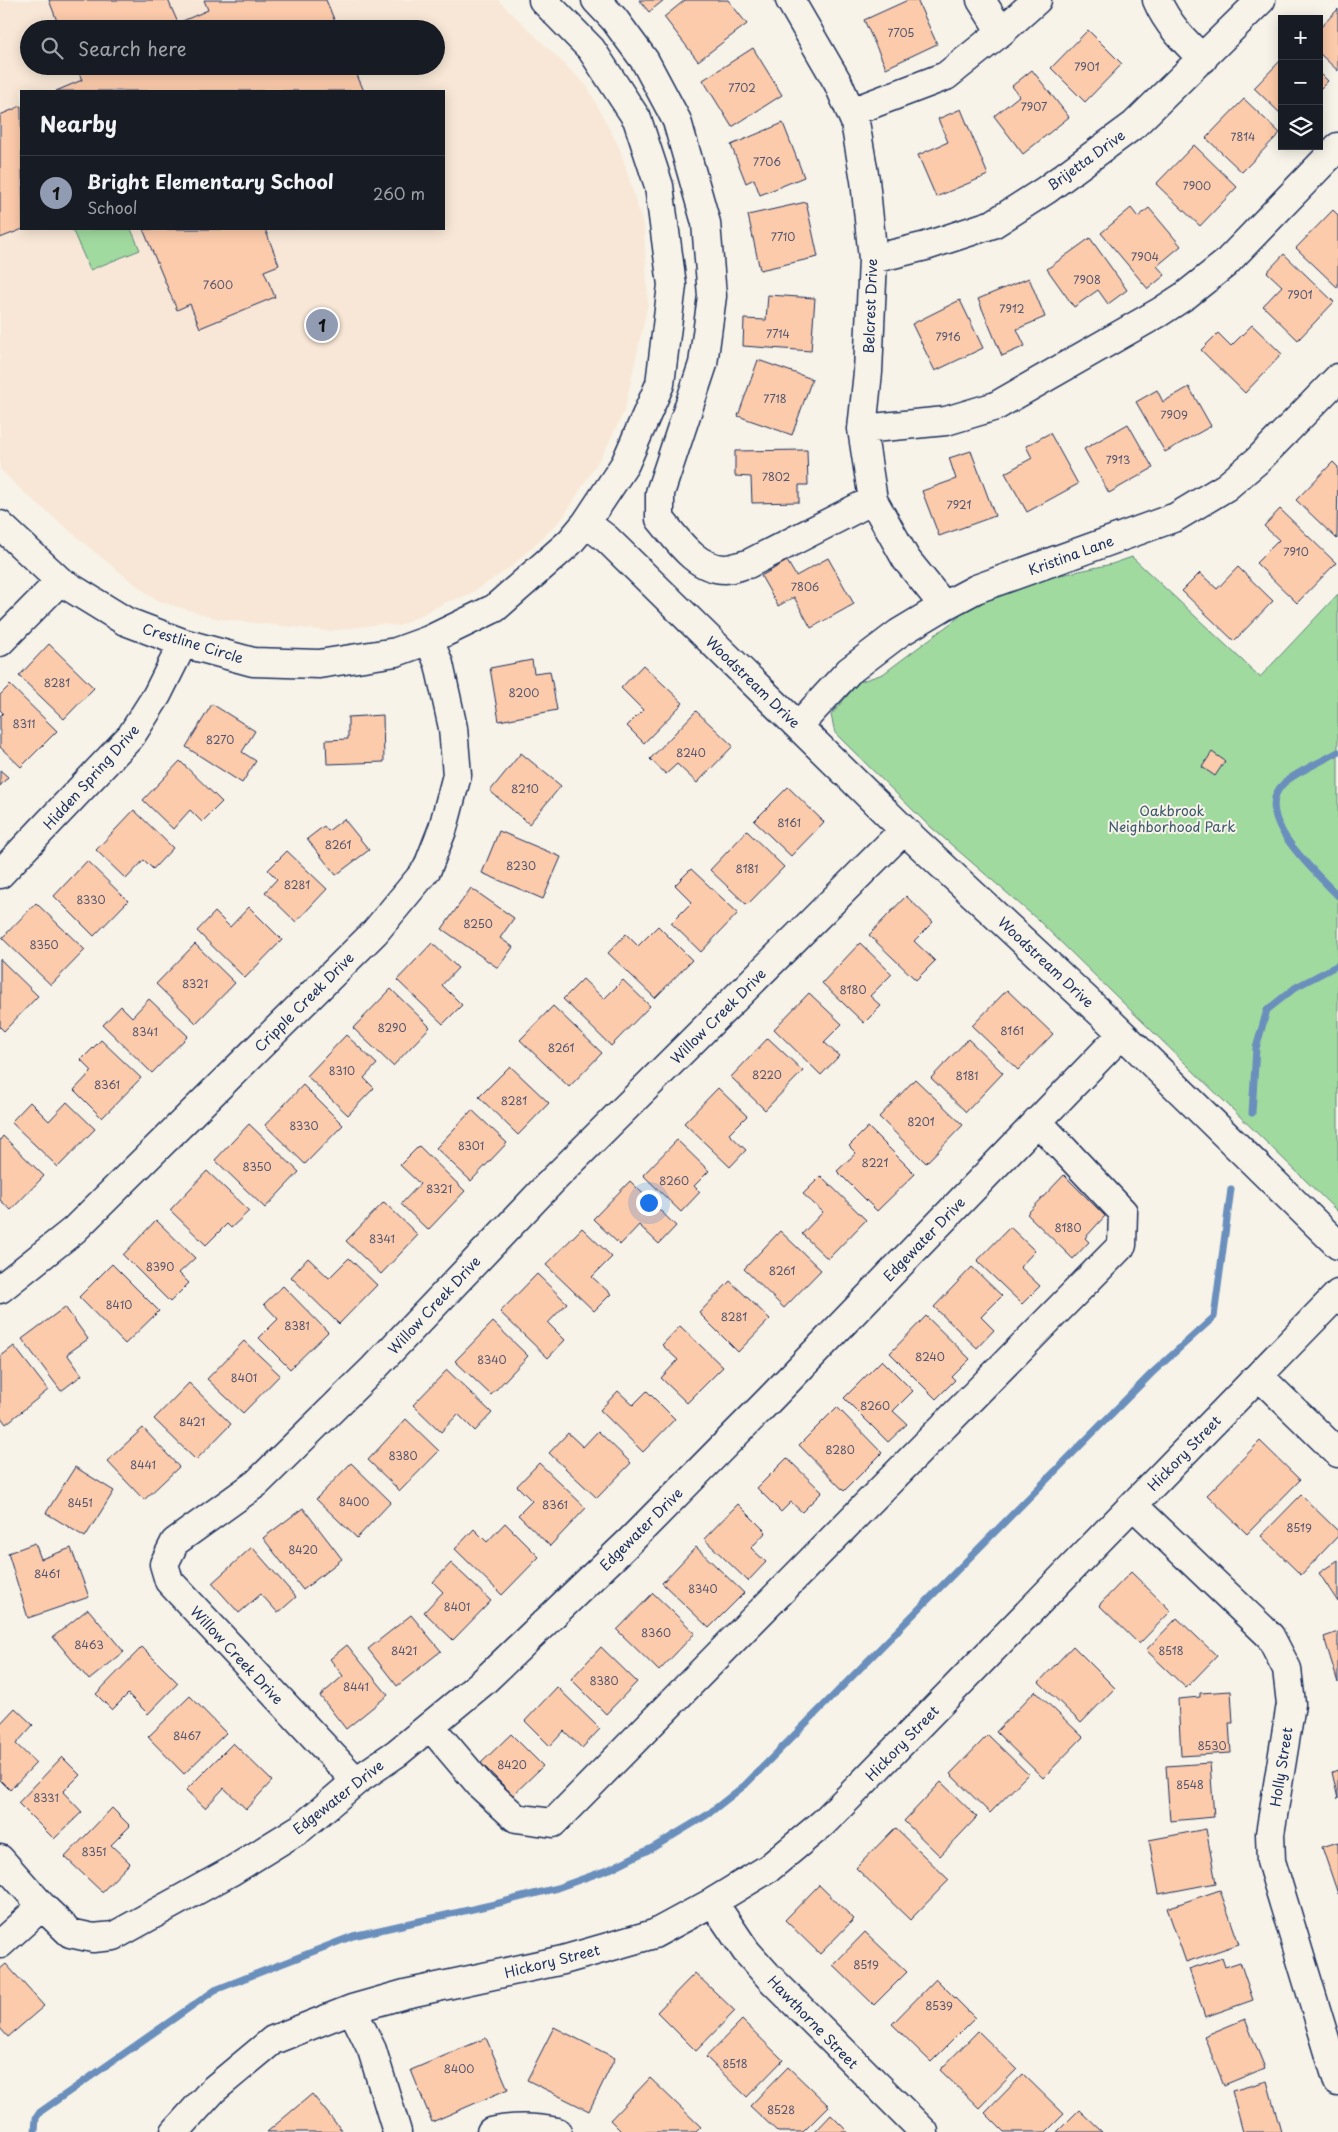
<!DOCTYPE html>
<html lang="en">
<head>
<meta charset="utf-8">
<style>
  :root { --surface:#171b24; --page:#242831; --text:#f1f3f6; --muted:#9ea1a6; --line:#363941; --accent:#919bb2 }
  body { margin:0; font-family:"Playpen Sans",sans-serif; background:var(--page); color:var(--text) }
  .controls { position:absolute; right:15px; top:15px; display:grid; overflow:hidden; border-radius:0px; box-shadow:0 2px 12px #0003 }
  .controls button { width:45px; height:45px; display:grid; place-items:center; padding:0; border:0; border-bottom:1px solid var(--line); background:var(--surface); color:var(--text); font:25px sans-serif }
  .you { position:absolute; left:648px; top:1202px; width:18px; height:18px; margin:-12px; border:4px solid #fff; border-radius:50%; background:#1a73e8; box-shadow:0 0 0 8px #1a73e833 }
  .badge { display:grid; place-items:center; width:32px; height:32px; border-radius:50%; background:var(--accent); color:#111; font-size:16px; font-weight:700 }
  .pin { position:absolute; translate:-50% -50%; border:2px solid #fff; box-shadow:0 1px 5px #0006 }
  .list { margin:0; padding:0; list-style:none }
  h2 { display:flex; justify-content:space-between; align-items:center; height:65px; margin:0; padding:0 20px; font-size:21px }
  h2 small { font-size:16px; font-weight:400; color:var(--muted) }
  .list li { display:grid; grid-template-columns:32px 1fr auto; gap:15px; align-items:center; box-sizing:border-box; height:75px; padding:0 20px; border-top:1px solid var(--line) }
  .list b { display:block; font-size:19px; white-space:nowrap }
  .list p { margin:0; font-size:16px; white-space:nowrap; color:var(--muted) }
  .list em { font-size:16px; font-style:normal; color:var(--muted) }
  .icon { flex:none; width:28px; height:28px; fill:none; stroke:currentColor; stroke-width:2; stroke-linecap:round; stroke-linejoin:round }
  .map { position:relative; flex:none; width:1338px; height:2132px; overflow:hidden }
  .search { position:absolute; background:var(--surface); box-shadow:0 2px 12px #0003; left:20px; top:20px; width:425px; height:55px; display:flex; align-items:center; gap:12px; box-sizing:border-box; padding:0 18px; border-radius:28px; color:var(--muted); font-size:19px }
  .panel { position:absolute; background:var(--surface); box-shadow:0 2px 12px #0003; left:20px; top:90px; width:425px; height:140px; border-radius:0px }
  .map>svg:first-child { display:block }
</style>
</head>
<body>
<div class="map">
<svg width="1338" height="2132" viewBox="0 0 1338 2132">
  <rect width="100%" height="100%" fill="#f7f3e8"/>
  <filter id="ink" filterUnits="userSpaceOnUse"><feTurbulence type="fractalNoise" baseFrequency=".02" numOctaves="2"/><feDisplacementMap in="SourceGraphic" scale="10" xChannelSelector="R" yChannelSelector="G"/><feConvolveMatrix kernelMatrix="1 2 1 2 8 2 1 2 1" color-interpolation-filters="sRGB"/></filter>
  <g filter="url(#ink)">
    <path fill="#f8e7d6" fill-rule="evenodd" d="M0,0H498L587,86L620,149L644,228L648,304L624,412L605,450L562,519L511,567L465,597L449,601L399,626L382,624L328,631L220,619L157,601L103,559L19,488L0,469ZM29,29H436V66H29ZM21,91H444V229H21Z"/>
    <path fill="#a1da9f" stroke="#5e847e" d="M72,229H131L140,250L90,270Z
      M1132,557L1260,677L1338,594V1212L1037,919L924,821L835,733L831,715L859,682L883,674L959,617L970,599L1028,582L1112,564Z"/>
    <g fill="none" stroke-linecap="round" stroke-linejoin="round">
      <path stroke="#6a8fbc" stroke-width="7" d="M1338,752C1323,761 1296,772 1284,783C1249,816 1316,872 1338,896
        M1252,1113L1256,1048L1267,1010L1296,987L1338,965
        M35,2132L36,2118L40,2112L215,1990L353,1936L495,1904L557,1888L610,1869L654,1847L707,1815L745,1785L1152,1373L1214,1317L1231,1189"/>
    </g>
    <path fill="#fccbab" stroke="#1b2f5e" d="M49,0H168L178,23L208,10L204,0H326L338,29H60Z
      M639,0H664L649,12Z
      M685,0H728L747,24L698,61L664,17Z
      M908,0H917L937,44L886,68L864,20Z
      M1338,9V71L1319,53V29Z
      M1088,30L1122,64L1085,102L1051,68Z
      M753,48L782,95L732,127L703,80Z
      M1282,59V115L1254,88Z
      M76,66H353L364,91H56L82,80Z
      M1032,70L1069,117L1023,154L994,116L1019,96L1012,86Z
      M1319,72L1328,81L1319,90Z
      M1244,99L1280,133L1242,172L1206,138Z
      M21,106L23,229L0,238V115Z
      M961,109L988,175L936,197L918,155L948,142L938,119Z
      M783,123L804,177L760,195L754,179L746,183L731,145Z
      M1194,145L1237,187L1200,226L1156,184Z
      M806,202L818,257L760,270L748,215Z
      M1131,208L1138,217L1149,208L1181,246L1157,266L1165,275L1148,289L1101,233Z
      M1333,210L1338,215V288L1296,248Z
      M143,229H265L279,265L264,271L275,297L200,328L190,304L177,310Z
      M1090,238L1127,290L1108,304L1098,290L1074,307L1047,269Z
      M1284,254L1334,302L1298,340L1263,306L1282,286L1267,272Z
      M1029,278L1045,317L1017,329L1025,346L1002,356L978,299Z
      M768,295L815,298L811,351L743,346L744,319L766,320Z
      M960,300L983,348L935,371L912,324Z
      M1252,325L1282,354L1245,393L1201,350L1218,333L1231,346Z
      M758,360L812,379L792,435L738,416Z
      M1189,387L1211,426L1165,452L1136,402L1157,390L1163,402Z
      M1128,424L1153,468L1109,493L1084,449Z
      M1050,433L1078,484L1027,512L1005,473L1032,458L1026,446Z
      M807,450L808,485H799V502L752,503L751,477L735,476V451Z
      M971,451L995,516L939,536L922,491L956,479L949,458Z
      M1333,462L1338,467L1337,539L1296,500Z
      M1280,509L1336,563L1297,603L1256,563L1279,540L1264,526Z
      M828,558L854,604L811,628L794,597L778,606L761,576L787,561L796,576Z
      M1238,567L1273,601L1234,641L1182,591L1200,573L1217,589Z
      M49,644L94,688L64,719L19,676Z
      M532,660L534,673L550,671L557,710L499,721L490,668Z
      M643,665L683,703L644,743L627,726L643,710L621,688Z
      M10,685L57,731L21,767L0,747V716L3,713L0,710V695Z
      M212,704L255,731L242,752L256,761L242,783L186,747Z
      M696,711L733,746L697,783L677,764L666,774L650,759Z
      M383,715L384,762L327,764L326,740L348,739V717Z
      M1212,752L1225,761L1215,776L1202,767Z
      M521,753L561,786L529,824L490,791Z
      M180,761L222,802L202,822L190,810L173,829L143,800Z
      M0,770L8,777L0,786Z
      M788,787L824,822L791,856L754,821Z
      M134,810L173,848L153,869L144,860L126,879L96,850Z
      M344,819L369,850L336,875L307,839L324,826L328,831Z
      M499,831L561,857L543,899L482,873Z
      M747,831L784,867L747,905L710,870Z
      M287,851L327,889L296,922L265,892L277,879L268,870Z
      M87,861L128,901L94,936L54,896Z
      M691,869L738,913L701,952L671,923L692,902L675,885Z
      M471,888L514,918L500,938L513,947L498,968L442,929Z
      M906,896L933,922L914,941L935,961L916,980L869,935Z
      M36,903L85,950L51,985L2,938Z
      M249,907L282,940L245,978L197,931L215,912L230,927Z
      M658,926L692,960L655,998L608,953L626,934L638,946Z
      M432,943L458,968L442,985L462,1005L443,1024L397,980Z
      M860,943L892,974L870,996L881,1006L864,1023L822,983Z
      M195,944L235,983L196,1023L156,984Z
      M0,959L38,996L4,1031L0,1027Z
      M583,979L604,999L623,980L650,1006L611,1046L563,999Z
      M391,989L430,1027L393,1066L353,1028Z
      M1007,990L1053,1034L1018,1070L972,1026Z
      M809,993L842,1024L824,1042L839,1056L821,1075L774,1029Z
      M149,999L188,1036L152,1073L103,1025L121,1006L132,1017Z
      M553,1006L602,1053L569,1087L520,1040Z
      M346,1035L377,1064L364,1078L374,1088L348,1115L307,1076Z
      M768,1038L803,1071L765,1110L731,1077Z
      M968,1039L1003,1073L966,1112L931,1078Z
      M101,1040L141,1078L102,1118L74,1090L92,1071L81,1060Z
      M510,1066L549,1103L518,1135L479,1097Z
      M915,1079L963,1125L926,1163L879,1117Z
      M303,1085L343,1125L305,1164L265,1125Z
      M718,1088L747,1116L729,1134L746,1150L730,1167L684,1123Z
      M30,1102L49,1121L67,1102L95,1129L58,1167L11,1122Z
      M472,1110L507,1143L471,1181L436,1148Z
      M249,1124L299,1172L265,1208L215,1160Z
      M868,1127L915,1174L877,1211L837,1171L856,1153L849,1146Z
      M3,1136L44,1176L11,1210L0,1200V1140Z
      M677,1140L709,1171L694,1186L700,1192L681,1212L643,1175Z
      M419,1146L465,1191L428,1230L401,1204L420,1184L400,1165Z
      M207,1171L249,1211L231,1228L227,1224L206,1245L170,1210Z
      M1064,1175L1105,1216L1085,1238L1089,1242L1073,1259L1027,1214Z
      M821,1176L866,1220L828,1259L802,1234L823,1212L803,1194Z
      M630,1181L676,1226L659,1244L639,1225L620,1245L593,1219Z
      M384,1202L418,1235L381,1274L346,1241Z
      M156,1220L195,1258L179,1273L189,1283L170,1302L123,1255Z
      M1010,1227L1035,1251L1020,1267L1040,1286L1022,1304L977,1261Z
      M582,1228L612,1257L592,1277L611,1294L594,1311L546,1265Z
      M780,1231L821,1270L784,1308L744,1269Z
      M308,1258L329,1278L349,1258L377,1285L339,1324L291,1277Z
      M112,1264L159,1311L125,1344L79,1297Z
      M972,1267L1002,1296L981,1317L994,1330L977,1348L934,1307Z
      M537,1274L567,1303L548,1323L565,1340L548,1358L500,1312Z
      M730,1281L770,1319L738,1352L699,1313Z
      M283,1286L328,1332L290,1369L259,1338L278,1319L264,1304Z
      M65,1307L88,1339L67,1354L82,1375L61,1391L22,1339Z
      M926,1316L970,1359L952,1377L955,1380L936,1399L890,1353Z
      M493,1322L528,1356L491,1395L455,1361Z
      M680,1326L723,1367L687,1403L661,1378L678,1360L662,1345Z
      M244,1341L280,1375L243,1413L207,1379Z
      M14,1346L48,1390L6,1424L0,1416V1357Z
      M882,1360L913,1391L893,1411L907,1424L888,1442L844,1398Z
      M447,1370L492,1413L475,1431L458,1414L441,1432L413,1405Z
      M189,1383L231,1424L196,1460L154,1419Z
      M618,1391L633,1405L647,1391L675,1419L643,1452L600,1410Z
      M837,1407L882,1453L844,1491L799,1445Z
      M406,1419L439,1451L400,1491L368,1460Z
      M143,1428L179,1467L144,1500L107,1461Z
      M598,1431L631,1463L597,1498L549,1453L568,1433L583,1447Z
      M1260,1441L1300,1480L1247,1534L1207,1495Z
      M787,1458L822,1492L802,1512L791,1502L781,1512L757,1488Z
      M351,1463L391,1502L357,1538L316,1499Z
      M539,1463L586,1508L550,1546L518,1515L532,1501L517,1486Z
      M75,1467L114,1491L85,1537L46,1513Z
      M1301,1495L1338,1531V1536L1301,1575L1261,1536Z
      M738,1504L766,1532L751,1548L766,1562L748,1581L704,1539Z
      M303,1508L342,1559L303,1590L263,1538Z
      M505,1523L539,1557L502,1595L455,1549L474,1529L487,1542Z
      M35,1543L41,1559L71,1548L89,1597L28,1618L8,1553Z
      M252,1547L296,1597L278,1613L261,1594L239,1613L212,1583Z
      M696,1547L744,1593L709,1628L662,1583Z
      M1338,1560V1602L1319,1573Z
      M451,1563L491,1601L453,1640L424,1612L443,1592L433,1582Z
      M1131,1572L1171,1611L1139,1644L1099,1605Z
      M653,1593L695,1633L659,1671L617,1630Z
      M88,1609L124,1652L89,1680L53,1637Z
      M411,1615L441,1651L397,1686L368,1649Z
      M1177,1618L1217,1656L1186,1688L1146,1650Z
      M1338,1632V1683L1324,1637Z
      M347,1645L388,1695L346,1729L320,1696L343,1676L330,1659Z
      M1073,1646L1115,1688L1081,1723L1039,1682Z
      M142,1647L178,1683L148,1714L128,1694L112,1710L96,1694Z
      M601,1647L637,1682L606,1714L571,1679Z
      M557,1687L600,1729L582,1748L564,1731L550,1746L525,1721Z
      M1035,1691L1083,1737L1043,1778L996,1732Z
      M1231,1691L1233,1723H1229L1231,1753L1181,1756L1178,1699L1200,1697V1693Z
      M190,1696L226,1733L184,1774L148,1737Z
      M15,1708L33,1725L16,1744L36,1763L10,1790L0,1780V1724Z
      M511,1734L543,1766L513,1795L481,1763Z
      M988,1735L1028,1774L990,1813L950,1774Z
      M233,1743L272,1781L246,1809L224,1788L205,1808L186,1790Z
      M62,1757L80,1775L63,1792L82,1812L54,1839L18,1803Z
      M1210,1763L1214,1817L1170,1821L1166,1766Z
      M1338,1770V1799L1332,1772Z
      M941,1782L977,1817L940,1856L904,1821Z
      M112,1808L130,1826L111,1845L130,1863L102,1892L65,1857Z
      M895,1828L949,1880L910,1920L856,1868Z
      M1206,1829L1216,1883L1159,1894L1149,1840Z
      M1338,1842V1894L1322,1847Z
      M819,1885L854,1919L820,1954L785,1920Z
      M1220,1890L1239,1944L1186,1962L1167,1908Z
      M865,1932L907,1972L874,2005L833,1965Z
      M1222,1958L1225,1967L1240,1962L1253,2000L1205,2017L1189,1969Z
      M6,1964L44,2006L8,2037L0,2028V1969Z
      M695,1973L735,2011L696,2051L657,2012Z
      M936,1979L975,2018L931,2062L892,2024Z
      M1245,2019L1265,2068L1224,2085L1204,2036Z
      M742,2020L783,2060L747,2097L706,2057Z
      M554,2027L615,2058L589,2111L527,2080Z
      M978,2031L1017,2069L979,2108L940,2070Z
      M486,2038L508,2089L432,2122L411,2070Z
      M788,2067L829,2106L803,2132H778L750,2106Z
      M1023,2074L1064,2114L1046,2132H1004L985,2113Z
      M650,2078L701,2127L696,2132H622L610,2120Z
      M1267,2081L1281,2132H1243L1232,2091Z
      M312,2094L343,2132H267Z
      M1079,2110L1102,2132H1057Z
      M831,2115L848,2132H815Z"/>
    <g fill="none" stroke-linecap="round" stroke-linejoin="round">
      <g stroke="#1b2f5e" stroke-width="31">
        <path id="minor" d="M596,0L614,19L645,61L677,121L706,223L712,296L703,364L660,493V519C677,539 695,569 725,569C732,569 741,565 748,564L873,500
          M790,0L838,83L855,122L865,180L873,259L868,372L862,429L873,500L906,559L944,606
          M981,0L1001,32
          M1157,0C1167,24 1185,42 1203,59
          M851,112L946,76L1001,32L1037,0
          M873,259L926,246L993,224L1046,190L1134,125L1261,0
          M862,429L946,421L996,406L1160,312L1186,295L1225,264L1338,147
          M586,523L607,539L904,830L1106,1018L1338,1245
          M0,525L60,581L125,621L183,643L253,662L319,664L396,652L429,640L495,608L570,542L586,523L625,464L660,384L672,285L659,186L637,119L591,49L543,0
          M0,642L60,581
          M798,726L849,671L899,633L944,606L976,589L1176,517L1226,487L1258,460L1338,378
          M0,874L131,736L157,695L183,643
          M0,1289L74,1230L375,932L427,869L443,828L457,775L453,728L439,664L429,640
          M1259,1376L1338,1453
          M1133,1505L1270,1636L1287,1669L1291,1704L1270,1834L1271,1861L1338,2082
          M430,1726L481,1786L516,1818L553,1823L1122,1245L1123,1212L1037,1121
          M356,1781L169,1581L164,1564L175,1542L257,1483L374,1368L551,1182L904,830
          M0,1859L42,1906L70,1933L93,1938L114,1936L230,1872L301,1828L356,1781L397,1753L483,1682L630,1541L771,1398L1122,1034
          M713,1902L746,1951L770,1978L924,2132
          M0,1944L42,1906
          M352,2009L372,2050L397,2132
          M175,2132L213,2090L273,2040L352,2009L405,1994L563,1960L654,1934L713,1902L769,1868L823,1823L850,1796L1338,1294
          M491,2132C514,2127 534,2127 557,2132"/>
      </g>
      <use href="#minor" stroke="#f7f3e8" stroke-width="28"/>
    </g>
  </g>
  <g text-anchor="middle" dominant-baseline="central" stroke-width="4" stroke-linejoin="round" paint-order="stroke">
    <g font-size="11" fill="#535671">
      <text x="901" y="32">7705</text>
      <text x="1087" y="66">7901</text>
      <text x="742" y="87">7702</text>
      <text x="1034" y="106">7907</text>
      <text x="1243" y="136">7814</text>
      <text x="767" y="161">7706</text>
      <text x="1197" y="185">7900</text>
      <text x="783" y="236">7710</text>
      <text x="1145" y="256">7904</text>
      <text x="1087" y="279">7908</text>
      <text x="218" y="284">7600</text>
      <text x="1300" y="294">7901</text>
      <text x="1012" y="308">7912</text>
      <text x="778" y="333">7714</text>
      <text x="948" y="336">7916</text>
      <text x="775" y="398">7718</text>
      <text x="1174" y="414">7909</text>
      <text x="1118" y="459">7913</text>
      <text x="776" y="476">7802</text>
      <text x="959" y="504">7921</text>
      <text x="1296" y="551">7910</text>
      <text x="805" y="586">7806</text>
      <text x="57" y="682">8281</text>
      <text x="524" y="692">8200</text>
      <text x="24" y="723">8311</text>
      <text x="220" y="739">8270</text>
      <text x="691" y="752">8240</text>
      <text x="525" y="788">8210</text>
      <text x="789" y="822">8161</text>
      <text x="338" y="844">8261</text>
      <text x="521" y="865">8230</text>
      <text x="747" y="868">8181</text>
      <text x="297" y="884">8281</text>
      <text x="91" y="899">8330</text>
      <text x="478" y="923">8250</text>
      <text x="44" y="944">8350</text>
      <text x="195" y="983">8321</text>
      <text x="853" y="989">8180</text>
      <text x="392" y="1027">8290</text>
      <text x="1012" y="1030">8161</text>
      <text x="145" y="1031">8341</text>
      <text x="561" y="1047">8261</text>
      <text x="342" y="1070">8310</text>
      <text x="767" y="1074">8220</text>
      <text x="967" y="1075">8181</text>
      <text x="107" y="1084">8361</text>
      <text x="514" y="1100">8281</text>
      <text x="921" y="1121">8201</text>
      <text x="304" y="1125">8330</text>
      <text x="471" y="1145">8301</text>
      <text x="875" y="1162">8221</text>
      <text x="257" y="1166">8350</text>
      <text x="674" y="1180">8260</text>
      <text x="439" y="1188">8321</text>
      <text x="1068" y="1227">8180</text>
      <text x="382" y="1238">8341</text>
      <text x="160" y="1266">8390</text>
      <text x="782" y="1270">8261</text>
      <text x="119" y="1304">8410</text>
      <text x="734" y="1316">8281</text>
      <text x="297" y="1325">8381</text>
      <text x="930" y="1356">8240</text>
      <text x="492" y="1359">8340</text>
      <text x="244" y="1377">8401</text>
      <text x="875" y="1405">8260</text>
      <text x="192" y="1421">8421</text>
      <text x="840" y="1449">8280</text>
      <text x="403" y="1455">8380</text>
      <text x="143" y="1464">8441</text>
      <text x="354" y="1501">8400</text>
      <text x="80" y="1502">8451</text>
      <text x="555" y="1504">8361</text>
      <text x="1299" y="1527">8519</text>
      <text x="303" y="1549">8420</text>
      <text x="47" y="1573">8461</text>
      <text x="703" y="1588">8340</text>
      <text x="457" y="1606">8401</text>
      <text x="656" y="1632">8360</text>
      <text x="89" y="1644">8463</text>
      <text x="404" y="1650">8421</text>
      <text x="1171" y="1650">8518</text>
      <text x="604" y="1680">8380</text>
      <text x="356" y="1686">8441</text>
      <text x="187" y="1735">8467</text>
      <text x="1212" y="1745">8530</text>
      <text x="512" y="1764">8420</text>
      <text x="1190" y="1784">8548</text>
      <text x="46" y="1797">8331</text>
      <text x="94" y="1851">8351</text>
      <text x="866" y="1964">8519</text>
      <text x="939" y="2005">8539</text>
      <text x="735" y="2063">8518</text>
      <text x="459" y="2068">8400</text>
      <text x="781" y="2109">8528</text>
    </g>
    <g font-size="14" fill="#1b2f5e" stroke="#f7f3e8">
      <text transform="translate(1086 160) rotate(-36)">Brijetta Drive</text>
      <text transform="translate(870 306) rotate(-88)">Belcrest Drive</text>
      <text transform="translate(1071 555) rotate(-20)">Kristina Lane</text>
      <text transform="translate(193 643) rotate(17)">Crestline Circle</text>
      <text transform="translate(753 682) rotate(44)">Woodstream Drive</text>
      <text transform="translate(91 777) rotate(-48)">Hidden Spring Drive</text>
      <text transform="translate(1046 962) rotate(43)">Woodstream Drive</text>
      <text transform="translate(304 1002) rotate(-45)">Cripple Creek Drive</text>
      <text transform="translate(718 1016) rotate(-45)">Willow Creek Drive</text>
      <text transform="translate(924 1239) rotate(-46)">Edgewater Drive</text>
      <text transform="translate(434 1305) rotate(-47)">Willow Creek Drive</text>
      <text transform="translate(1184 1453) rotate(-46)">Hickory Street</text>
      <text transform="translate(641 1529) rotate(-45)">Edgewater Drive</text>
      <text transform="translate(237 1655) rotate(47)">Willow Creek Drive</text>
      <text transform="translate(902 1743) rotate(-46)">Hickory Street</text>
      <text transform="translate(1281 1767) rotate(-81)">Holly Street</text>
      <text transform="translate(338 1797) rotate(-38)">Edgewater Drive</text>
      <text transform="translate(552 1961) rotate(-14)">Hickory Street</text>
      <text transform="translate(813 2022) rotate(46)">Hawthorne Street</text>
    </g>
    <g font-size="14" fill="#3c5a6e" stroke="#f7f3e8">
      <text x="1172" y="810">Oakbrook<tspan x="1172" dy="16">Neighborhood Park</tspan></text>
    </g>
  </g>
</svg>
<div class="controls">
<button>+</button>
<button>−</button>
<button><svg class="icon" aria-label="layers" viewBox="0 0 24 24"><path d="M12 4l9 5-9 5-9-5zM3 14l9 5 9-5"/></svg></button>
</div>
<div class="you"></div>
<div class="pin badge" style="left:322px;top:325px">1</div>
<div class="search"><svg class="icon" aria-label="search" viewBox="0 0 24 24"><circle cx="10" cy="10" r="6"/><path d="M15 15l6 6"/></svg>Search here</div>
<section class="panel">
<h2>Nearby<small></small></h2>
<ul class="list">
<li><span class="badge">1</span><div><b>Bright Elementary School</b><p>School</p></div><em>260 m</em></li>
</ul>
</section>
</div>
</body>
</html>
